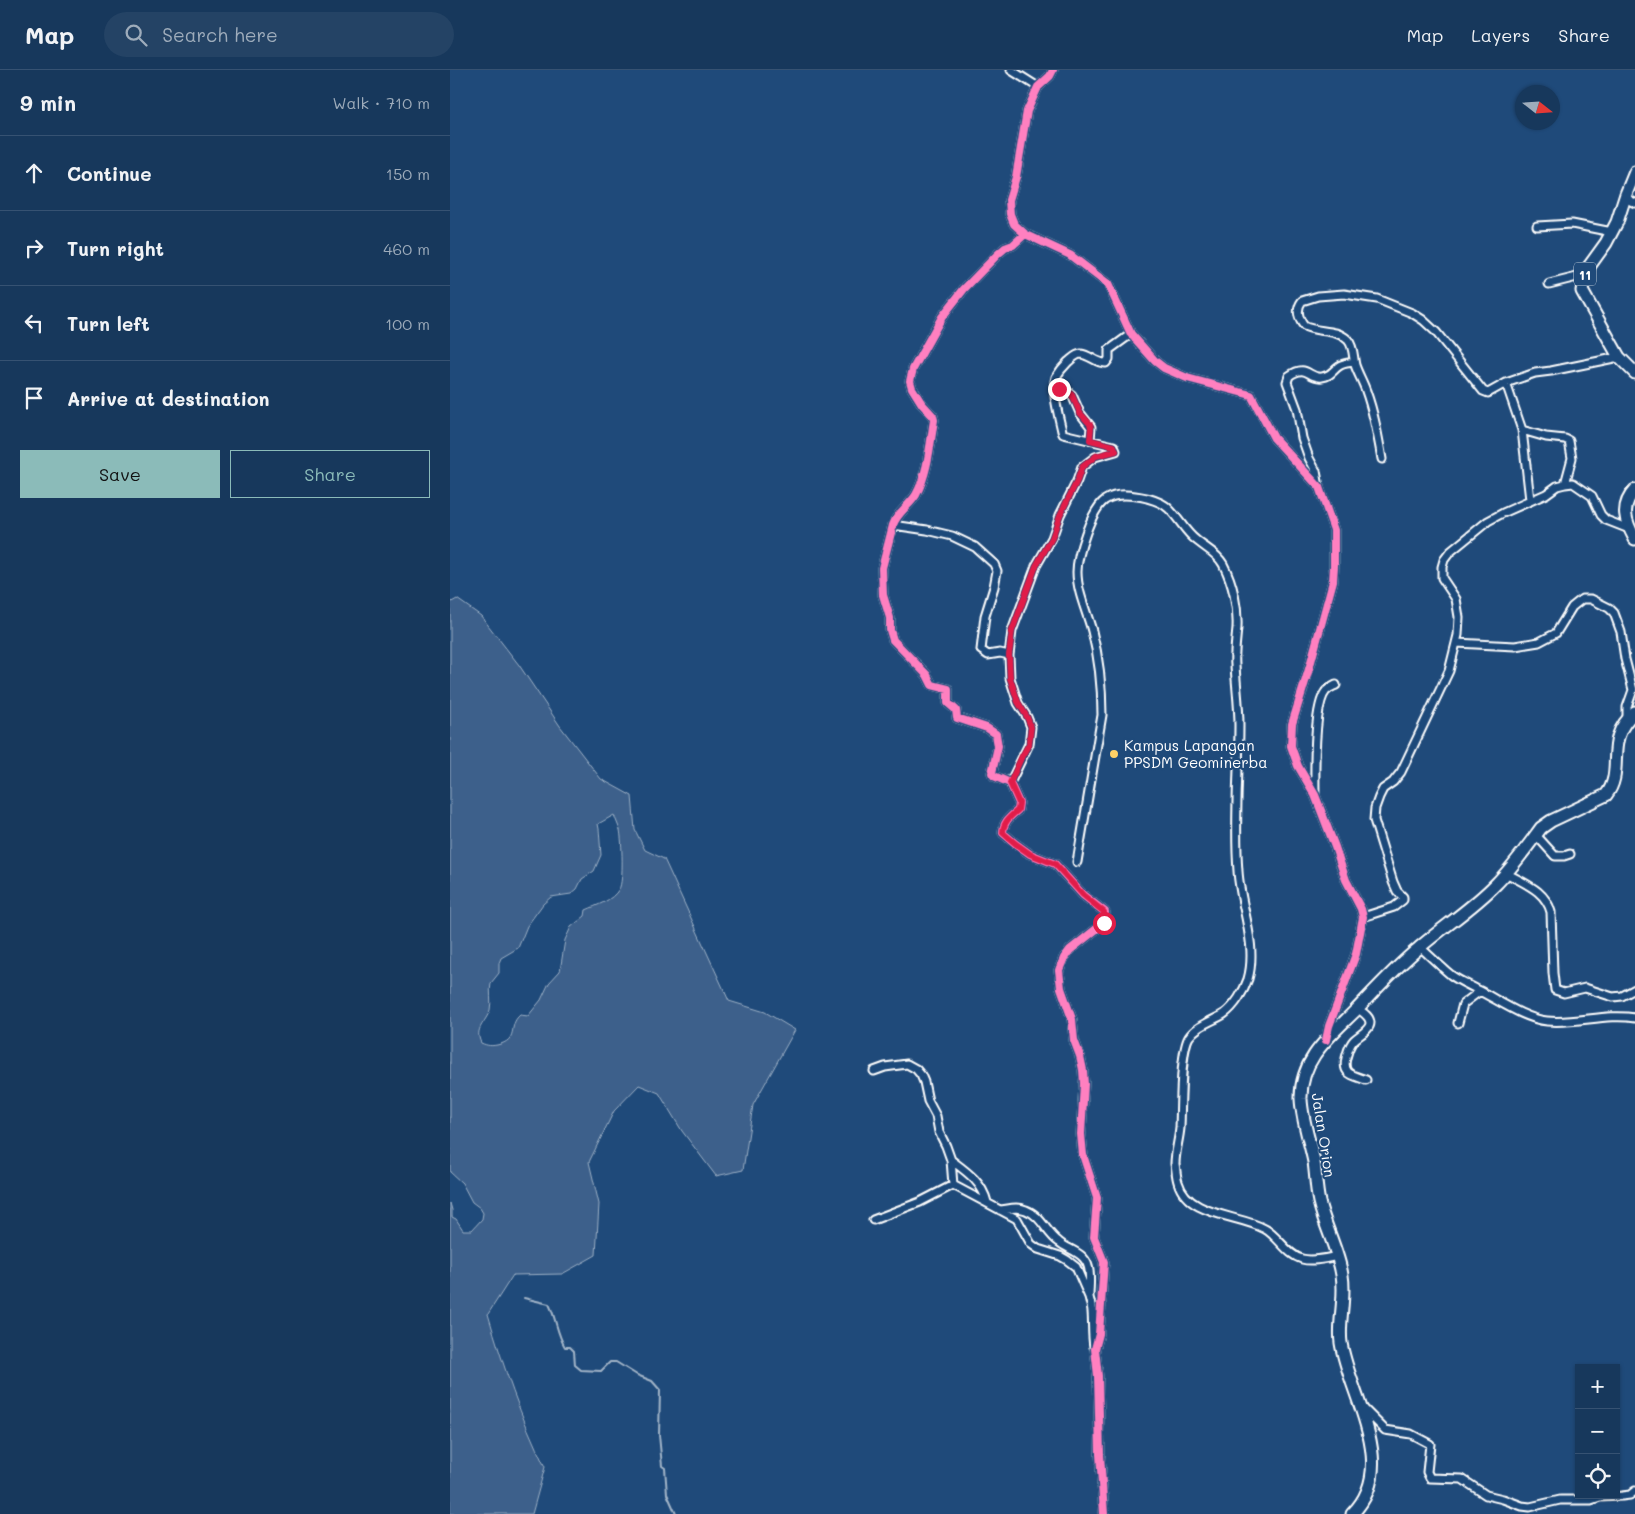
<!DOCTYPE html>
<html lang="en">
<head>
<meta charset="utf-8">
<style>
  :root { --surface:#17385c; --page:#244365; --text:#f1f3f6; --muted:#9eacbb; --line:#365272; --accent:#8bbbb9 }
  body { margin:0; font-family:Mali,sans-serif; background:var(--page); color:var(--text) }
  .controls { position:absolute; right:15px; bottom:15px; display:grid; overflow:hidden; border-radius:0px; box-shadow:0 1px 4px #0004 }
  .controls button { width:45px; height:45px; display:grid; place-items:center; padding:0; border:0; border-bottom:1px solid var(--line); background:var(--surface); color:var(--text); font:25px sans-serif }
  .compass { position:absolute; left:1065px; top:15px; width:45px; height:45px; border-radius:50%; background:var(--surface); box-shadow:0 1px 4px #0004; rotate:107deg }
  .stop { position:absolute; width:15px; height:15px; margin:-11px; border:4px solid #e11d48; border-radius:50%; background:#fff }
  .stop.end { background:#e11d48; border-color:#fff; box-shadow:0 1px 5px #0008 }
  .list { margin:0; padding:0; list-style:none }
  h2 { display:flex; justify-content:space-between; align-items:center; height:65px; margin:0; padding:0 20px; font-size:21px }
  h2 small { font-size:16px; font-weight:400; color:var(--muted) }
  .list li { display:grid; grid-template-columns:32px 1fr auto; gap:15px; align-items:center; box-sizing:border-box; height:75px; padding:0 20px; border-top:1px solid var(--line) }
  .list b { display:block; font-size:19px; white-space:nowrap }
  .list em { font-size:16px; font-style:normal; color:var(--muted) }
  .actions { display:flex; gap:10px; padding:15px 20px }
  .actions a { flex:1; padding:11px 0; border:1px solid var(--accent); border-radius:0px; text-align:center; font-size:18px; color:var(--accent) }
  .actions .main { background:var(--accent); color:#111 }
  .icon { flex:none; width:28px; height:28px; fill:none; stroke:currentColor; stroke-width:2; stroke-linecap:round; stroke-linejoin:round }
  .map { position:relative; flex:none; width:1185px; height:1444px; overflow:hidden }
  header { display:flex; align-items:center; gap:30px; box-sizing:border-box; height:70px; padding:0 25px; background:var(--surface); border-bottom:1px solid var(--line) }
  header strong { font-size:24px }
  nav { display:flex; gap:28px; margin-inline-start:auto; font-size:18px }
  .search { width:350px; height:45px; background:var(--page); display:flex; align-items:center; gap:12px; box-sizing:border-box; padding:0 18px; border-radius:28px; color:var(--muted); font-size:19px }
  main { display:flex }
  aside { flex:1; background:var(--surface) }
  .map>svg:first-child { display:block }
</style>
</head>
<body>
<header>
<strong>Map</strong>
<div class="search"><svg class="icon" aria-label="search" viewBox="0 0 24 24"><circle cx="10" cy="10" r="6"/><path d="M15 15l6 6"/></svg>Search here</div>
<nav><a>Map</a><a>Layers</a><a>Share</a></nav>
</header>
<main>
<aside>
<h2>9 min<small>Walk · 710 m</small></h2>
<ul class="list">
<li><svg class="icon" aria-label="ahead" viewBox="0 0 24 24"><path d="M12 20V5M6 11l6-6 6 6"/></svg><div><b>Continue</b></div><em>150 m</em></li>
<li><svg class="icon" aria-label="right" viewBox="0 0 24 24"><path d="M7 20v-9h11M14 6l5 5-5 5"/></svg><div><b>Turn right</b></div><em>460 m</em></li>
<li><svg class="icon" aria-label="left" viewBox="0 0 24 24"><path d="M17 20v-9H6M10 6l-5 5 5 5"/></svg><div><b>Turn left</b></div><em>100 m</em></li>
<li><svg class="icon" aria-label="arrive" viewBox="0 0 24 24"><path d="M6 21V4h12l-3 4 3 4H6"/></svg><div><b>Arrive at destination</b></div></li>
</ul>
<div class="actions"><a class="main">Save</a><a>Share</a></div>
</aside>
<div class="map">
<svg width="1185" height="1444" viewBox="0 0 1185 1444">
  <rect width="100%" height="100%" fill="#1f4a7a"/>
  <filter id="ink" filterUnits="userSpaceOnUse"><feTurbulence type="fractalNoise" baseFrequency=".02" numOctaves="2"/><feDisplacementMap in="SourceGraphic" scale="10" xChannelSelector="R" yChannelSelector="G"/><feConvolveMatrix kernelMatrix="1 2 1 2 8 2 1 2 1" color-interpolation-filters="sRGB"/></filter>
  <g filter="url(#ink)">
    <path fill="#3c618b" stroke="#9eb0c5" fill-rule="evenodd" d="M7,529L31,546L69,595L110,656L151,709L182,726L185,760L195,780L214,789L279,931L315,942L345,960L303,1035L293,1100L266,1106L232,1061L209,1023L189,1015L164,1041L139,1092L149,1134L146,1185L112,1204L63,1205L38,1244C53,1296 71,1348 95,1397L82,1444H0V1133L2,1140V1147L6,1149L13,1160H22L32,1149L33,1143L30,1138L22,1132L12,1113L0,1102V533ZM164,745C166,750 168,755 170,760C172,769 174,812 169,819C162,831 147,835 136,840L135,846L121,857L115,870L110,901L99,913L91,930L78,946L70,945C57,956 70,970 47,975C41,976 38,976 31,973C24,958 35,954 40,940C42,932 39,921 41,913L49,903V893L51,888L68,878L77,856L93,834L101,827L121,824L127,819L132,809L144,801L151,785L149,759L148,754Z"/>
    <g fill="none" stroke-linecap="round" stroke-linejoin="round">
      <path stroke="#a3b5c8" stroke-width="2" d="M74,1228L99,1234C106,1248 107,1264 115,1277H120L124,1281L125,1295L131,1300L151,1301L160,1292H166L187,1305L202,1311L210,1320L209,1365L212,1396L215,1398L217,1424L226,1444"/>
      <g stroke="#fff" stroke-width="11">
        <path id="minor" d="M561,0L588,17
          M603,0L600,6L588,17L577,41L566,107L559,130L560,144L564,154L575,164L620,185L658,214L681,264L705,291L714,298L737,308L801,325L824,368L869,417L884,460V496L883,511L859,599L842,654L841,676L848,696L865,725L885,777L896,810L911,839L913,847L906,884L879,956L877,967
          M1175,128L1185,133
          M1087,156L1122,154L1162,162
          M575,164L563,175L555,178L548,184L514,219L492,247L463,299L460,311L462,318L472,334L483,346L484,350C480,375 478,403 466,425C459,436 447,443 443,455L432,498L433,525L440,548V560L443,570L477,605L482,615L498,619V633L506,640L507,648L537,658L546,664L548,676L542,703L544,706L560,713L569,733L568,740C560,747 553,752 553,763L566,774L580,784L605,794L633,825L655,842L654,853L620,880L614,888L609,900L611,918L622,949L624,970L630,986L633,1000L634,1014L631,1064L633,1085L647,1128L644,1167L654,1192L649,1264L645,1279L648,1306L650,1384L654,1444
          M1099,214L1127,207L1135,206
          M1056,313L1072,360L1080,430
          M605,317L617,321L622,325L630,343L641,357L640,370
          M1072,360L1096,367L1115,369L1119,371L1122,388L1115,414
          M932,389C928,366 924,343 916,321C913,312 908,304 905,295C903,287 904,277 898,270C886,258 867,263 854,256C848,248 846,239 852,231L868,226L894,224L927,229L962,243L973,250L986,262L1033,321L1038,323L1056,313L1085,303L1101,301L1169,287
          M869,417L866,401L859,388L852,368L847,339L837,312L839,306C858,293 858,309 872,307C881,306 882,301 889,296C893,293 899,293 904,292
          M443,455L477,460L502,466L525,477L544,494L547,501L544,517L535,546L531,580L538,585L550,583L559,585
          M1006,573L1065,576L1089,572L1106,563L1122,537L1132,529H1141L1159,538L1164,543L1171,562L1175,589L1183,620L1177,637V649
          M560,713L579,674L581,657L577,647L568,633L560,608L559,585L562,561L586,496L602,468L610,445L627,411L632,397L645,387L666,381L664,376L613,364L612,361C609,347 601,320 606,307C609,302 614,296 618,292C622,289 626,284 631,284C640,285 647,294 656,293L659,289V280L681,264
          M865,725C865,703 863,636 876,621C879,618 882,617 886,615
          M1086,765L1105,786H1114L1120,784
          M627,792L652,645C652,617 649,588 642,561C637,542 627,522 627,502C627,485 641,440 655,430C667,422 684,425 697,428C704,430 712,432 718,438C729,448 735,462 746,470C755,478 767,483 773,494C783,513 788,537 787,558C786,571 784,583 785,595C786,615 789,635 789,655C789,704 784,752 788,801C790,836 808,874 798,909C794,921 785,936 774,944C763,951 747,955 739,967C730,982 731,1038 730,1058C729,1070 725,1082 725,1094C726,1099 726,1106 728,1112C738,1147 788,1144 815,1159C828,1166 837,1185 852,1189C863,1192 877,1188 888,1186
          M1056,803C1075,814 1095,820 1101,842L1103,903L1105,920L1114,923L1135,918L1163,927L1172,926L1185,919
          M913,847L944,837L953,830V827L947,821L943,812L924,750L925,738L929,727L933,719L943,712L951,702L999,601L1008,565L1009,547L1006,529L992,508V497L994,490L1000,482L1038,451L1053,443L1096,424L1107,416L1115,414L1123,413L1142,426L1151,445L1156,450L1179,459
          M970,877C980,886 990,896 1001,905C1009,911 1019,915 1028,920C1048,930 1075,949 1097,951C1127,954 1156,943 1185,948
          M907,938C912,942 920,946 920,953C920,960 909,965 904,970C899,975 898,981 896,988C892,1005 903,1005 916,1010
          M1008,953L1013,934L1030,921
          M424,1001L435,997L457,994L466,999L471,1005L474,1012L478,1031L486,1046L489,1062L496,1076L501,1090L503,1115
          M501,1090C517,1102 532,1112 537,1132
          M550,1140C559,1139 567,1136 576,1140C592,1146 596,1163 609,1172C618,1180 634,1182 638,1196C641,1205 639,1216 639,1227C640,1232 642,1237 642,1242C643,1254 642,1265 644,1277
          M423,1150L470,1132L503,1115L567,1149L581,1174L588,1179L610,1186L617,1190L626,1197L639,1227
          M912,1337L935,1360L961,1364L980,1374L977,1402L980,1408L1012,1409L1036,1425L1053,1429L1072,1436L1080,1437L1110,1430H1141L1150,1427L1172,1426L1180,1425L1185,1421"/>
      </g>
      <g stroke="#fff" stroke-width="15">
        <path id="trunk" d="M1185,102L1176,124L1167,152L1156,173L1135,202L1132,221L1169,287L1185,303
          M1185,420C1170,436 1175,451 1185,469
          M902,1444C950,1396 900,1327 891,1273C888,1252 896,1228 892,1205C888,1180 875,1157 869,1132C866,1119 866,1106 864,1092C860,1072 852,1050 851,1029C850,989 880,966 906,940C926,919 946,897 969,878C994,856 1023,838 1046,814C1063,797 1077,777 1091,758L1101,751L1156,725C1176,700 1152,670 1185,642"/>
      </g>
      <use href="#minor" stroke="#1f4a7a" stroke-width="7"/>
      <use href="#trunk" stroke="#1f4a7a" stroke-width="11"/>
      <g stroke="#1f4a7a" stroke-width="11">
        <path id="cycleway" d="M603,0L600,6L588,17L577,41L566,107L559,130L560,144L564,154L575,164L620,185L658,214L681,264L705,291L714,298L737,308L801,325L824,368L869,417L884,460V496L883,511L859,599L842,654L841,676L848,696L865,725L885,777L896,810L911,839L913,847L906,884L879,956L876,970
          M575,164L563,175L555,178L548,184L514,219L492,247L463,299L460,311L462,318L472,334L483,346L484,350C480,375 478,403 466,425C459,436 447,443 443,455L432,498L433,525L440,548V560L443,570L477,605L482,615L498,619V633L506,640L507,648L537,658L546,664L548,676L542,703L544,706L560,713L569,733L568,740C560,747 553,752 553,763L566,774L580,784L605,794L633,825L655,842L654,853L620,880L614,888L609,900L611,918L622,949L624,970L630,986L633,1000L634,1014L631,1064L633,1085L647,1128L644,1167L654,1192L649,1264L645,1279L648,1306L650,1384L654,1444"/>
      </g>
      <use href="#cycleway" stroke="#ff80c0" stroke-width="8"/>
    </g>
  </g>
  <g fill="none" stroke-linecap="round" stroke-linejoin="round" filter="url(#ink)">
    <path stroke="#e11d48" stroke-width="6" d="M609,319L618,321L622,325L630,343L640,354L641,357L640,370L664,376L666,381L646,386L632,397L627,411L610,445L602,468L586,496L562,561L559,585L560,608L568,632L577,647L581,657L579,674L572,686L560,713L569,733L568,740C560,747 553,752 553,763L566,774L580,784L605,794L633,825L654,842V853"/>
  </g>
  <circle fill="#ffd166" stroke="#1f4a7a" stroke-width="2" cx="664" cy="684" r="5"/>
  <g text-anchor="middle" dominant-baseline="central" stroke-width="4.5" stroke-linejoin="round" paint-order="stroke">
    <rect fill="#1f4a7a" stroke="#bcc9d7" stroke-width="1" x="1124" y="192.5" width="22" height="23" rx="4"/>
    <g font-size="14" font-weight="bold" fill="#fff">
      <text x="1135" y="204">11</text>
    </g>
    <g font-size="15" fill="#fff" stroke="#1f4a7a" text-anchor="start">
      <text x="674" y="675">Kampus Lapangan<tspan x="674" dy="17">PPSDM Geominerba</tspan></text>
    </g>
    <g font-size="15" fill="#fff" stroke="#1f4a7a">
      <text transform="translate(874 1065) rotate(81)">Jalan Orion</text>
    </g>
  </g>
</svg>
<div class="controls">
<button>+</button>
<button>−</button>
<button><svg class="icon" aria-label="locate" viewBox="0 0 24 24"><circle cx="12" cy="12" r="6"/><path d="M12 2v4M12 18v4M2 12h4M18 12h4"/></svg></button>
</div>
<svg class="compass" viewBox="-18 -18 36 36"><path d="M0-13l5 13h-10z" fill="#e53935"/><path d="M0 13l5-13h-10z" fill="#9eacbb"/></svg>
<div class="stop" style="left:654px;top:853px"></div>
<div class="stop end" style="left:609px;top:319px"></div>
</div>
</main>
</body>
</html>
